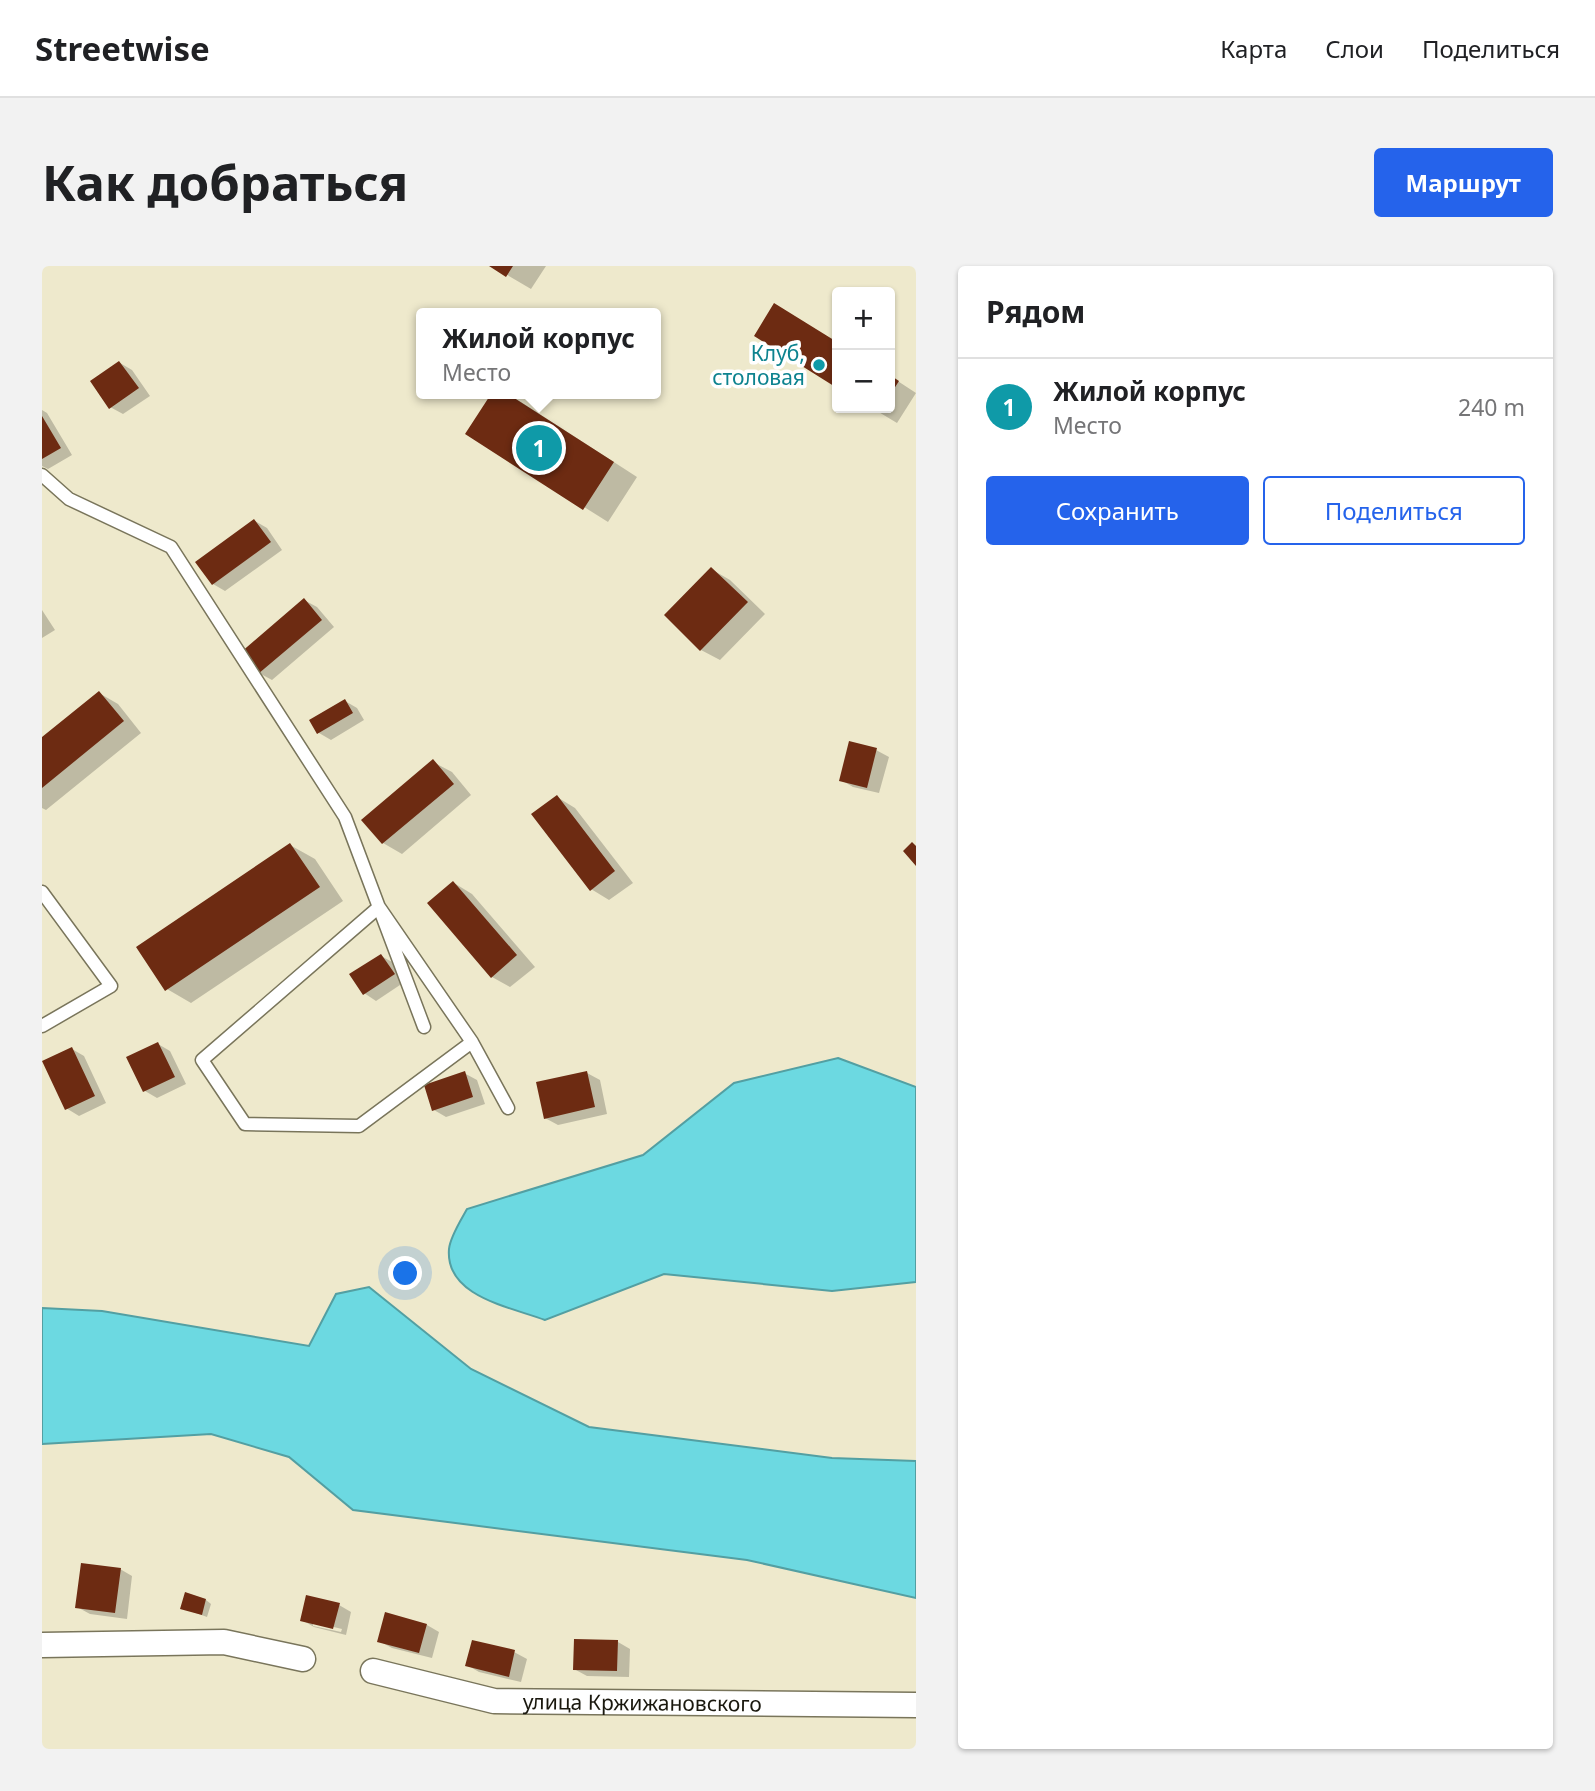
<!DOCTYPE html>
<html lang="ru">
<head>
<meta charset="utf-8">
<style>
  :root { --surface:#fff; --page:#f2f2f2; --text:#202124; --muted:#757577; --line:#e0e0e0; --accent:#2563eb }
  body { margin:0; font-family:"Noto Sans",sans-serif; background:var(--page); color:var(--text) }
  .controls { position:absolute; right:21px; top:21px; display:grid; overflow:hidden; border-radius:7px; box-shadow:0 2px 5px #0004 }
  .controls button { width:63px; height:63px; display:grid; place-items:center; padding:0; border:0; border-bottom:2px solid var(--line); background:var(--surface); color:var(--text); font:35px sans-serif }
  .you { position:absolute; left:364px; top:1008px; width:24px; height:24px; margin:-18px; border:5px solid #fff; border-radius:50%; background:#1a73e8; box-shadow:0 0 0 10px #1a73e833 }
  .badge { display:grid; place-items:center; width:46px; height:46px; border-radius:50%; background:var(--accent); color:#fff; font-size:23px; font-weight:700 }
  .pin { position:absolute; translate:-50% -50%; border:4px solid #fff; box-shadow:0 2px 7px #0006 }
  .popup { position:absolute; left:374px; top:42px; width:245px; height:91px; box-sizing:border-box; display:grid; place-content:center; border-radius:7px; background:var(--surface); filter:drop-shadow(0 2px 5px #0005); font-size:23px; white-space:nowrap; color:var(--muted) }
  .popup b { font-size:26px; color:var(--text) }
  .popup::after { content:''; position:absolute; left:50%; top:100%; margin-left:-14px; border:14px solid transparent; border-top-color:var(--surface) }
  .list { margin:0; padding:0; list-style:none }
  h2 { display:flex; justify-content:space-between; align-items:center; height:91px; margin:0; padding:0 28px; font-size:30px }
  h2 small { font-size:23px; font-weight:400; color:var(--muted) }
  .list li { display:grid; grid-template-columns:46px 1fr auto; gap:21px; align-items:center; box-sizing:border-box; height:98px; padding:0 28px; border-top:2px solid var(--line) }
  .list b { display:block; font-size:26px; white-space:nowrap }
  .list p { margin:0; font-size:23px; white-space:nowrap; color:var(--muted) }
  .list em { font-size:23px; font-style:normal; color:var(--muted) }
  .actions { display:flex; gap:14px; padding:21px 28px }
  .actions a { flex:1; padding:16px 0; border:2px solid var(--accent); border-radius:7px; text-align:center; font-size:24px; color:var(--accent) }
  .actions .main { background:var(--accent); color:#fff }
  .map { position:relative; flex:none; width:874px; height:1483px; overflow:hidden; border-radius:7px }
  header { display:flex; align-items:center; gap:42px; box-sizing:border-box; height:98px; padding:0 35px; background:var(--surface); border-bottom:2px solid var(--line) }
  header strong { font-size:33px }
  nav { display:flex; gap:38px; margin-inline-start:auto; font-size:24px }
  .intro { display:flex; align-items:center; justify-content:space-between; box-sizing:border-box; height:168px; padding:0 42px }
  h1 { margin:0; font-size:49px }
  .button { padding:18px 32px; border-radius:7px; background:var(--accent); color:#fff; font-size:24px; font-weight:700 }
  main { display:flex; gap:42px; padding:0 42px }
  aside { flex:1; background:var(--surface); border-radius:7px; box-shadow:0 2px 5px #0004 }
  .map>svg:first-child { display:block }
</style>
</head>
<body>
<header>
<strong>Streetwise</strong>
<nav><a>Карта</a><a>Слои</a><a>Поделиться</a></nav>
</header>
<div class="intro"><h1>Как добраться</h1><a class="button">Маршрут</a></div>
<main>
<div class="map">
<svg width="874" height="1483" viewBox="0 0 874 1483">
  <rect width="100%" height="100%" fill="#eee9cc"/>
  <path fill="#6cd9e1" stroke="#539fa2" stroke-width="2" d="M796,792L874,821V1016L790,1025L622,1008L503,1054C469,1041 403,1031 407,983C408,971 419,954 425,943L601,889L692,817Z
    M327,1021L429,1103L547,1161L790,1192L874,1195V1332L705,1294L311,1244L247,1191L169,1168L0,1178V1042L60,1045L267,1080L294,1028Z"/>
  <path fill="#0003" fill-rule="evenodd" d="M450,0H504L489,23Z
    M78,97L90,104L108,130L81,148L68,141Z
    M848,110L874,127L855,157L830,142H848Z
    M451,128H464L479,136L595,211L566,256L426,168Z
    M0,144L5,147L30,189L6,203L0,200Z
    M213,255L225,262L240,284L183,325L171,318Z
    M669,303L688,314L723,348L678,394L659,384L624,349Z
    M262,334L275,341L292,361L230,414L217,407Z
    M0,344L13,364L0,372Z
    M57,427L76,438L99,467L4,544L0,542V473Z
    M303,435L315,442L322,454L289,474L277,467L269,455Z
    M834,484L847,491L837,527L811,521L799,514Z
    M391,496L410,506L429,529L360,588L341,577L322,555Z
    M515,531L533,542L591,617L567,634L549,623Z
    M248,579L273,593L301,635L149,737L125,723Z
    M412,617L430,628L493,701L468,721L450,711Z
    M339,690L352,697L364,715L334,735L322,727Z
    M116,778L128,785L144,818L115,832L103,825Z
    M30,783L42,790L64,837L37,850L24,842Z
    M422,807L435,814L443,838L404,851L392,844Z
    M545,807L558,814L565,848L516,859L503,852Z
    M78,1303L90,1310L85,1353L48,1348L35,1341Z
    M164,1334L169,1338L165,1351L140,1342Z
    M297,1339L309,1346L304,1369L272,1361L260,1354ZM271,1356L300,1363L299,1366L271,1360Z
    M385,1359L397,1366L390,1392L350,1382L337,1375Z
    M576,1376L588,1383L587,1411L545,1410L532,1403Z
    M472,1386L485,1393L479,1416L437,1406L425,1399Z"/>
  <path fill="#6d2b12" d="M447,0H471L464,11Z
    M732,37L795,76V122L712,70Z
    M77,95L97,122L67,143L48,115Z
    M848,109L857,115L848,129Z
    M449,128H466L572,196L541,244L423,168Z
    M0,150L19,182L0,193Z
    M212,253L229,276L170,319L153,296Z
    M669,301L706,336L658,385L622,349Z
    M262,332L280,354L216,408L198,387Z
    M57,425L82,455L0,522V471Z
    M303,433L311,447L275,468L267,454Z
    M807,475L835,482L825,522L797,515Z
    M391,493L412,518L340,578L319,554Z
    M515,529L573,605L548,625L489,548Z
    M870,576L874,580V600L861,585Z
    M248,577L278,621L123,725L94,681Z
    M411,615L475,689L449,712L385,637Z
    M339,688L353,708L321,729L307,708Z
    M116,776L133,811L101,826L84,791Z
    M30,781L53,830L23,844L0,795Z
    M423,805L431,831L390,845L382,819Z
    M545,805L553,841L502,853L494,816Z
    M39,1297L79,1302L73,1347L33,1342Z
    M143,1326L164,1333L160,1349L138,1343Z
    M264,1329L298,1337L291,1363L258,1355Z
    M343,1346L385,1358L377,1387L335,1376Z
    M532,1373L576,1374L575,1405L531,1404Z
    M430,1374L473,1384L467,1411L423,1400Z"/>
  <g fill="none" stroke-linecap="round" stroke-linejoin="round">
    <g stroke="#79755b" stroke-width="15">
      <path id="lane" d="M0,209L27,233L129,281L303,551L382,761
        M0,626L69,720L0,760
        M337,641L430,776L317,860L203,858L160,794Z
        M430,776L466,842"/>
    </g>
    <g stroke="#79755b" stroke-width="27">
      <g id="street">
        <path d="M0,1379L182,1376L261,1393"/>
        <path id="s1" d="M331,1405L452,1435L874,1439"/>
      </g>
    </g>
    <use href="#lane" stroke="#fff" stroke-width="12"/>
    <use href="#street" stroke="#fff" stroke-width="24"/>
  </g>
  <circle fill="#0f9aa8" stroke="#fff" stroke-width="2.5" cx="777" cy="99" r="7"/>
  <g text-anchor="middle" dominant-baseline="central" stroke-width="7" stroke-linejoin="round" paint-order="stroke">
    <g font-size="21" fill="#0d838f" stroke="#fff" text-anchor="end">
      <text x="763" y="87">Клуб,<tspan x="763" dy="24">столовая</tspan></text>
    </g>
    <g font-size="21" fill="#1a180e" stroke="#fff">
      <text stroke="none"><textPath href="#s1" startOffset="273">улица Кржижановского</textPath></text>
    </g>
  </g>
</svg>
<div class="controls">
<button>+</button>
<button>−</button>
</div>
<div class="you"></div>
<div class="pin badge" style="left:497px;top:182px;background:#0f9aa8">1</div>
<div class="popup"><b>Жилой корпус</b>Место</div>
</div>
<aside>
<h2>Рядом<small></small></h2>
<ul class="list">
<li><span class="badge" style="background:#0f9aa8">1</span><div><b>Жилой корпус</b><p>Место</p></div><em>240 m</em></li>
</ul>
<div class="actions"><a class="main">Сохранить</a><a>Поделиться</a></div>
</aside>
</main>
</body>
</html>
